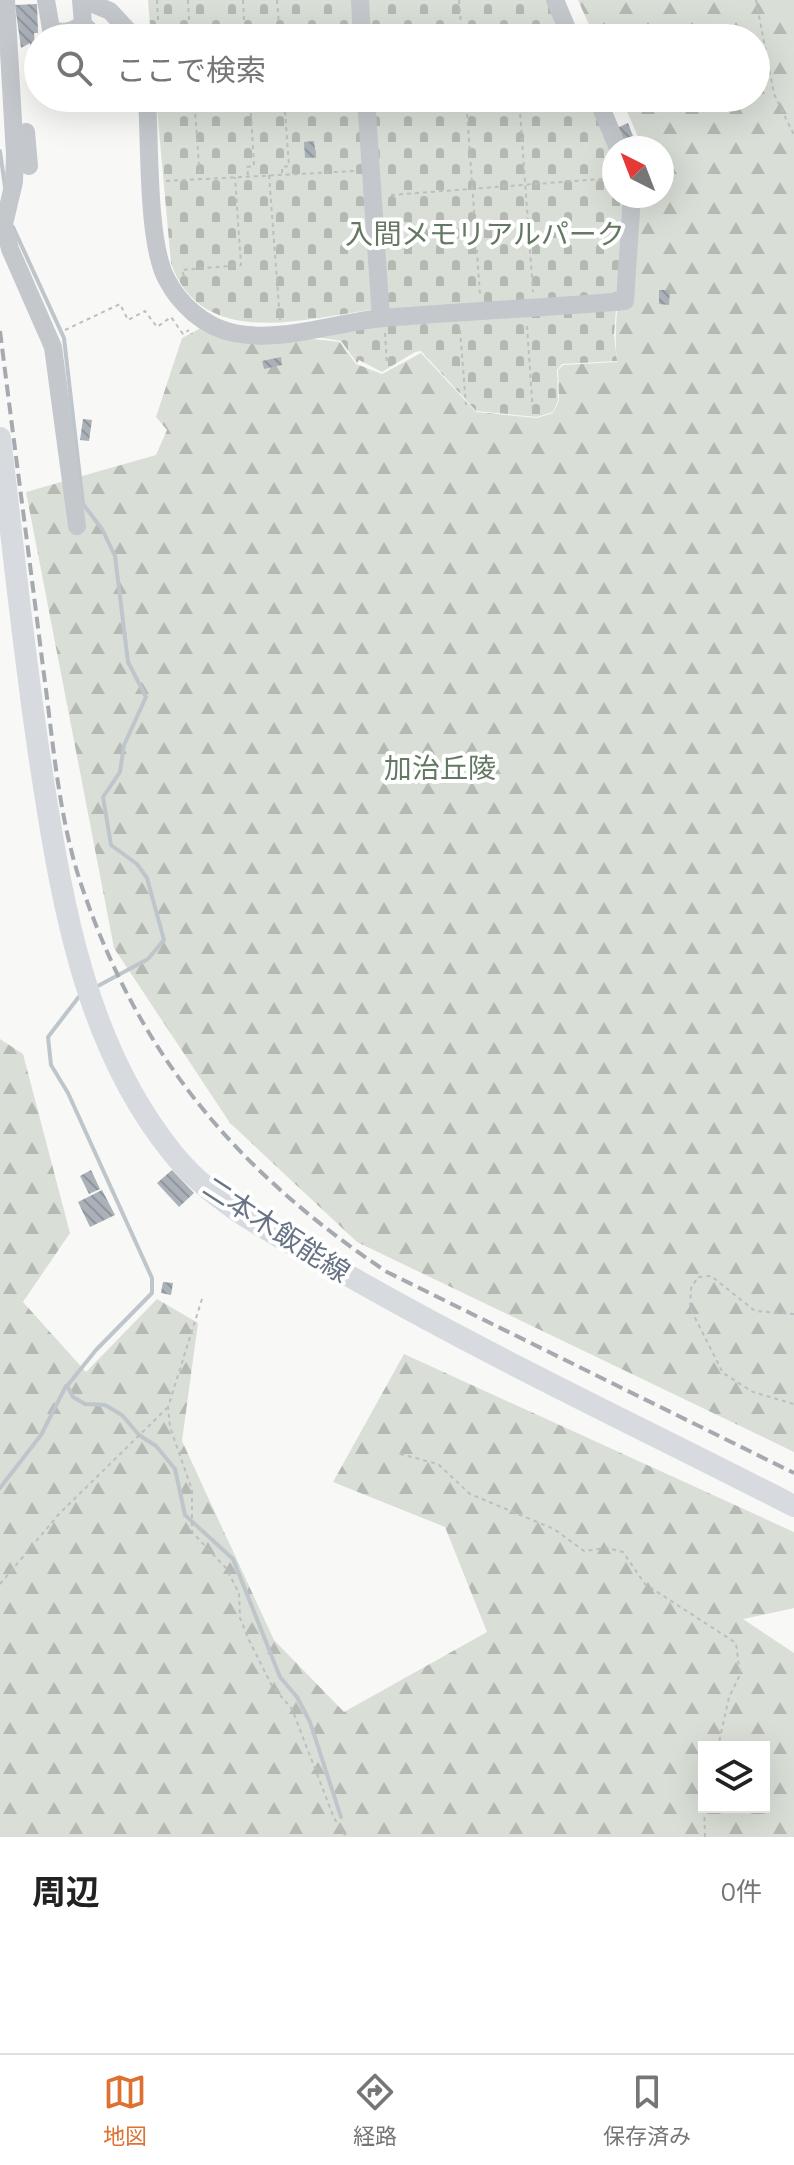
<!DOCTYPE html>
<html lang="ja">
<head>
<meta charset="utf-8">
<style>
  :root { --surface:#fff; --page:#f2f2f2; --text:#222; --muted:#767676; --line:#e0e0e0; --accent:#dc7132 }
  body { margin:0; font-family:Mulish,"Noto Sans JP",sans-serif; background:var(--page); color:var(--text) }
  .controls { position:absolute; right:24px; bottom:24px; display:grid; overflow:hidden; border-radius:0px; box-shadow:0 8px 32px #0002 }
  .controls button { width:72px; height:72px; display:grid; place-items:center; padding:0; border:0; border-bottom:2px solid var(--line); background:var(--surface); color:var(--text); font:40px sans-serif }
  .compass { position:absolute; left:602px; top:136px; width:72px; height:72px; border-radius:50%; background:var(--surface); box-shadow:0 8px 32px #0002; rotate:318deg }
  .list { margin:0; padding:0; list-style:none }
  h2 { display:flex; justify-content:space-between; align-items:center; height:104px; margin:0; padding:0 32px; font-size:34px }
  h2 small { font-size:26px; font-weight:400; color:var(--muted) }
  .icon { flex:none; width:44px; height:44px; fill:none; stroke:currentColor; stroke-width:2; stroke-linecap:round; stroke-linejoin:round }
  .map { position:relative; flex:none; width:794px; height:1837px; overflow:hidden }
  .search { position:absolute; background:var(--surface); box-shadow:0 8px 32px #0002; left:24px; right:24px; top:24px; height:88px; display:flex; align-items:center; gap:20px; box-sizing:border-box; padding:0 28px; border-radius:44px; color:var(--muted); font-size:30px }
  .sheet { height:216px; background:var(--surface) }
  nav { display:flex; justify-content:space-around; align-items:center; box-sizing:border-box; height:112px; border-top:2px solid var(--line); background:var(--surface); font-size:22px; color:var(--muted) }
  nav a { display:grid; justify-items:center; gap:4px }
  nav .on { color:var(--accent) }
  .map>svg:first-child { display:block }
</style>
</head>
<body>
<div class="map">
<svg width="794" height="1837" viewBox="0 0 794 1837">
  <defs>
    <pattern id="forest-firs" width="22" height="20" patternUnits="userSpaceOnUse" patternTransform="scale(2)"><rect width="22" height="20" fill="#d9dfd7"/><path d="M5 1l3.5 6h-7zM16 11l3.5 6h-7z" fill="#b4b9b4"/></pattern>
    <pattern id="cemetery-stones" width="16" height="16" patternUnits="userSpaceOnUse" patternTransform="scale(2)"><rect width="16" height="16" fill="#d9dfd7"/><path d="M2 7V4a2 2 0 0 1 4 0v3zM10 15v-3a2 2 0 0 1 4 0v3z" fill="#b4b9b4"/></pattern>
    <pattern id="building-back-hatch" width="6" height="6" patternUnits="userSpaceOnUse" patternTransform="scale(2)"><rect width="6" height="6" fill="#abb1b8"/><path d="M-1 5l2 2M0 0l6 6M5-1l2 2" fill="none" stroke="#8f959b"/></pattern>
  </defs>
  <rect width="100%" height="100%" fill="#f8f8f6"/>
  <path fill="url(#forest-firs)" fill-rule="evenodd" d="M578,0H794V1452L357,1242L230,1123L114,948L26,492L156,455L167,430L156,417L182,338L203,327L340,342L356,364L382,374L421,353L476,412L537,418L553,413L559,401L558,370L563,365L617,362C611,307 628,250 637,196H662V148H643L621,98H756V38H595Z
    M0,1039L23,1054L70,1233L23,1302L86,1372L157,1299L198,1323L182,1441L274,1640L344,1712L487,1632L445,1527L333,1482L404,1354L794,1532V1608L743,1619L794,1653V1837H0ZM704,1747H764V1807H704Z"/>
  <path fill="url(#cemetery-stones)" d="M148,0H548L564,38H151Z
    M156,98H589L614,157V196H625L614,335L617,361L562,364L557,370L558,401L553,412L537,417L476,411L421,351L415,352L382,372L359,360L357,363L341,341L304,335L371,325L370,310C303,319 201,350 171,263Z"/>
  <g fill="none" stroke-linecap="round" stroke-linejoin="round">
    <path stroke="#bec6cc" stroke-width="4" d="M0,151L5,187
      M13,227L64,338L83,504L102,529L115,556L128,662L146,697L124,745L120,772L103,797L111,845L137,864L147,878L164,940L148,959L96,987
      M81,994L48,1037L51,1065L68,1093L152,1278V1293L96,1350L67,1386L73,1397L85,1404L105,1405L122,1415L139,1435L156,1446L175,1469L185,1515L233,1559L280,1677L297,1697L310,1722L341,1817
      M0,1488L41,1435L66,1386"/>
  </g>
  <path fill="url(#building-back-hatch)" d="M37,4L38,33H34L35,48H30V43L21,48L15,5Z
    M628,123L633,136L622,140L617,128Z
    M314,141L316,157L305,158L304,142Z
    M659,290H670L669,305L659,304Z
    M281,357L282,365L264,369L262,361Z
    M83,419L92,420L89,441L80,440Z
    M91,1170L100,1189L89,1194L80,1176Z
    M172,1170L194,1193L179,1207L157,1183Z
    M102,1190L115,1215L90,1227L78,1202Z
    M163,1282L173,1283L171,1295L161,1293Z"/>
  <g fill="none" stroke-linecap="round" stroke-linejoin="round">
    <path stroke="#bcbec1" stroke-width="2" stroke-dasharray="4 4" stroke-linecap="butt" d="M157,0L159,38
      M188,0L190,38
      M243,0L245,38
      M277,0L280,38
      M459,0L462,38
      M756,0L774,94L794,135
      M194,98L200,178
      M466,98L480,295
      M519,98L533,292
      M282,173V167L289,166L284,98
      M248,175L247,167L254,166L250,98
      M269,175L280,320
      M166,181L355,171
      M391,195L614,178
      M184,276L182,270L241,265L235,177
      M527,326L533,413
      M65,330L120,304L128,320L145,311L157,327L171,317L183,334L189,330
      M460,330L466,405
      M385,333L387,364
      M202,1299L168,1407L170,1427L192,1490V1532L226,1568L239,1593L240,1618L249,1640L272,1686L292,1709L334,1818L346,1837
      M794,1314L755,1311L711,1276L698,1277L691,1288L690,1308L723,1373L753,1392L794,1404
      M400,1454L438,1464L470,1494L554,1529L584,1551L607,1548L623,1552L645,1584L736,1643L740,1675L729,1697L718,1747
      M0,1584L59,1514L167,1408
      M704,1793L705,1837"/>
    <path stroke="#c4c7cb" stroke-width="18" d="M6,0L15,155L14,182L4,224L10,249L53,347L77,526
      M46,0L51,29C62,35 73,31 83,24L81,0
      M83,0L110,11L135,38
      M360,0L362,38
      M555,0L571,38
      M83,24L97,38
      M147,98C150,143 147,241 166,278C179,304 204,327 234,333C282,343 336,322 384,318C464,311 545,308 625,301L632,196
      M366,98L381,318
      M597,98L618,148
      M91,101V98
      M26,132L29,166"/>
    <path stroke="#d7dadf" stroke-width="22" d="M0,438C14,552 25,667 43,780C63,909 87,1046 171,1151C215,1207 283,1238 344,1273C490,1357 644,1429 794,1506"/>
    <path stroke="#a5a9b0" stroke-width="4" stroke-dasharray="12 6" stroke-linecap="butt" d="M0,331C14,443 29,555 43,667C53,739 58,817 82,887C140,1058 239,1173 387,1272L794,1473"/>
  </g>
  <g text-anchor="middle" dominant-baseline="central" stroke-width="8" stroke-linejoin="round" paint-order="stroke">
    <g font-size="28" fill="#647863" stroke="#fff">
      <text x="485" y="233">入間メモリアルパーク</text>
      <text x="440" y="767">加治丘陵</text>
    </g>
    <g font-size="28" fill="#687485" stroke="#fff">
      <text transform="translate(277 1229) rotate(33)">二本木飯能線</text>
    </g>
  </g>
</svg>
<div class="controls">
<button><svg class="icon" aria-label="layers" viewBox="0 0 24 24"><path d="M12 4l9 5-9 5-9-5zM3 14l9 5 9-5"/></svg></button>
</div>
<svg class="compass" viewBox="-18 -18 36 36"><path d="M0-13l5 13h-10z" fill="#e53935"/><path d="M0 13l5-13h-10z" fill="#767676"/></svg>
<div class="search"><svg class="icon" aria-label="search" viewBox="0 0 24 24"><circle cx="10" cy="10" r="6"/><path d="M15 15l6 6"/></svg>ここで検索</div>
</div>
<section class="sheet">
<h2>周辺<small>0件</small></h2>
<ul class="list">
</ul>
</section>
<nav>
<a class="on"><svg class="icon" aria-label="map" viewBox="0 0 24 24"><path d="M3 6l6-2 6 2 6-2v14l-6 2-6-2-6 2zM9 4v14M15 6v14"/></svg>地図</a>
<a><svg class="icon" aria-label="directions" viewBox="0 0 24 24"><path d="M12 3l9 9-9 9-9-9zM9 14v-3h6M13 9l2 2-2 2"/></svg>経路</a>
<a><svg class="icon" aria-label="saved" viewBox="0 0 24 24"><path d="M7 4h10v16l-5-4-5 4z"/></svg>保存済み</a>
</nav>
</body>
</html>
